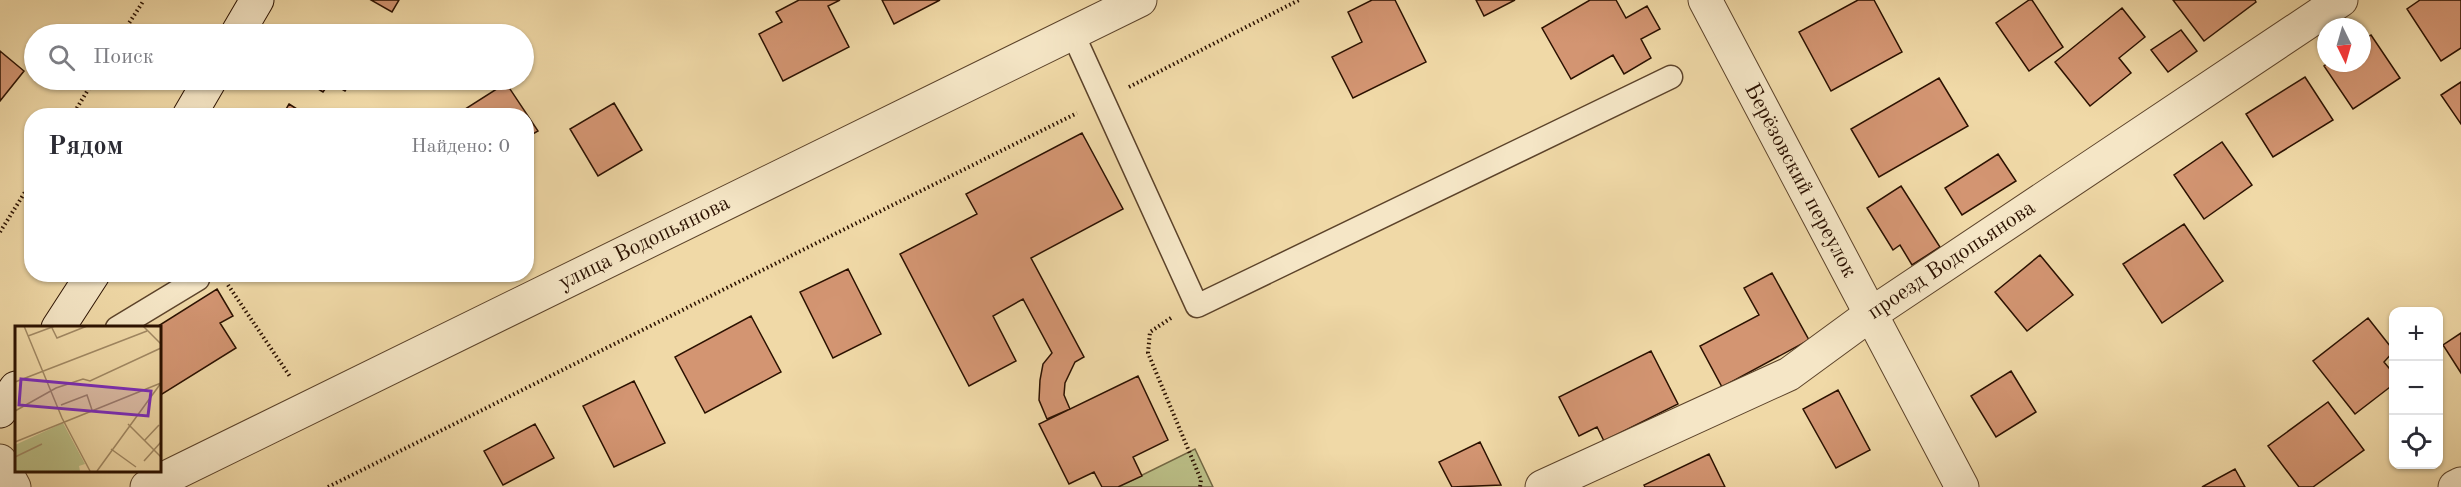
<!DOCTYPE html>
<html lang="ru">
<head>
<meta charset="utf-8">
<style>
  :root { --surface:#fff; --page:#f7f7f7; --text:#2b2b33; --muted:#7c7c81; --line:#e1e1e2 }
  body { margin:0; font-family:"Old Standard TT",serif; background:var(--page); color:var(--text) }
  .controls { position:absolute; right:18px; bottom:18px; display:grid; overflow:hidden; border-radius:12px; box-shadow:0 2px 4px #0004 }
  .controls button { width:54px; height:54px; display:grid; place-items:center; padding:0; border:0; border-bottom:2px solid var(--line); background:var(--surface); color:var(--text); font:30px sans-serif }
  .compass { position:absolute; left:2317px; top:18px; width:54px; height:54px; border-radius:50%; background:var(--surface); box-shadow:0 2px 4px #0004; rotate:175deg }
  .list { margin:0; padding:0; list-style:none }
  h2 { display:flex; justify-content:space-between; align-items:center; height:78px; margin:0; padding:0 24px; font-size:26px }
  h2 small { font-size:20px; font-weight:400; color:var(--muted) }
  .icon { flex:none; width:33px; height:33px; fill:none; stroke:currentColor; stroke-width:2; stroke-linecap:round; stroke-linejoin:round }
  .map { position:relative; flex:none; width:2461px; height:487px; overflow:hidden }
  .search { position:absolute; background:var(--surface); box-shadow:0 2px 4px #0004; left:24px; top:24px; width:510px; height:66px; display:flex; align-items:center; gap:15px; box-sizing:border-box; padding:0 21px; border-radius:33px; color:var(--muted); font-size:22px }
  .panel { position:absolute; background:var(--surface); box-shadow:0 2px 4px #0004; left:24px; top:108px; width:510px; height:174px; border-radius:24px }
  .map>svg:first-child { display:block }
</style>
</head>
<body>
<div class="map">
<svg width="2461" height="487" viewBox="0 0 2461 487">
  <rect width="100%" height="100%" fill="#f0d9a7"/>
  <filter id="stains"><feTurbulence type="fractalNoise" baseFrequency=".00333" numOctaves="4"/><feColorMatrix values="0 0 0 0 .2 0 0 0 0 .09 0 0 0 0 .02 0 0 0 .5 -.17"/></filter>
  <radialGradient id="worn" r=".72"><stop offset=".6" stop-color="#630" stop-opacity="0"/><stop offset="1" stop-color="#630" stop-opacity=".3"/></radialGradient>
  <path fill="#bbbf87" stroke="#736844" stroke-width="1.5" d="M1195,449L1213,487H1118Z"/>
  <path fill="#d39572" stroke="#2b1100" stroke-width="1.5" d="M371,0H399L392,12Z
    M799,0H840L828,6L849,47L783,81L759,34L782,22L776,12Z
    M882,0H940L894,24Z
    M1372,0H1395L1426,62L1353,98L1332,57L1362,42L1348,12Z
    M1476,0H1515L1484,16Z
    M1590,0H1616L1626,18L1647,6L1660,29L1641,39L1651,58L1624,74L1613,55L1571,79L1542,28Z
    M1858,0H1874L1902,52L1831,91L1799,32Z
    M2029,0H2032L2063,47L2029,71L1996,23Z
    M2173,0H2255L2256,2L2204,41Z
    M2420,0H2461V48L2441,61L2407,9Z
    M2122,8L2145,37L2119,58L2131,73L2090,106L2055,62Z
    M2181,30L2197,51L2168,72L2151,50Z
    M2371,35L2400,78L2353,109L2324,66L2328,63H2362V41Z
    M0,51L24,71L0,101Z
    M2305,77L2333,120L2273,157L2246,114Z
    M1939,78L1968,126L1879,177L1851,129Z
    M303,80H352L345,91L330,82L323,92Z
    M2461,82V124L2441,95Z
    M506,83L538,131L526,138V116H464L462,111Z
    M614,103L642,150L598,176L570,129Z
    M289,104L308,116H282Z
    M1082,133L1123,209L1031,258L1084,357L1075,362L1065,383L1064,395L1070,409L1047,419L1039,400L1040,380L1043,364L1052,353L1023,299L993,316L1016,361L969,386L900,254L977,214L966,194Z
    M2222,142L2252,185L2204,219L2174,175Z
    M1998,154L2016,181L1962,215L1945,188Z
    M1901,186L1940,247L1912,265L1900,245L1893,250L1867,208Z
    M2184,224L2223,281L2162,323L2123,264Z
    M2040,255L2073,295L2027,331L1995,292Z
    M848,269L881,334L833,358L800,292Z
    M1772,273L1809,340L1722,387L1700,346L1759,315L1744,288Z
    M217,289L233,316L220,323L236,348L159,396V328H155Z
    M751,316L781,372L705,413L675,357Z
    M2368,318L2394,351L2384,362L2394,374V384L2355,414L2313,361Z
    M2461,333V373L2443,345Z
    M1651,351L1678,404L1604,441L1597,427L1579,436L1559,397Z
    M2011,371L2036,412L1996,437L1971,396Z
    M1138,376L1168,440L1133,457L1142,476L1118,487H1102L1094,472L1069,484L1039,424Z
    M634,381L665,443L614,467L583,406Z
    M1838,390L1870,450L1836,468L1803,409Z
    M2328,402L2364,450L2313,487H2299L2268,446Z
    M535,424L554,458L503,485L484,451Z
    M1480,442L1501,485L1452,487L1439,462Z
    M1709,454L1725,487H1645L1644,485Z
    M2235,469L2245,487H2202Z"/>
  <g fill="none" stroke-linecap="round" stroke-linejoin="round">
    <g stroke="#5c432a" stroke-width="25">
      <path id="service" d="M1073,34L1197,306L1671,77
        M117,328L198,279L195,274"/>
    </g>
    <g stroke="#5c432a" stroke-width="35">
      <g id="minor">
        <path id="s1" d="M1705,0L1962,487"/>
        <path d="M0,461L14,487"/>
        <path id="s2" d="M147,487L1140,0"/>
        <path id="s3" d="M1542,487L1789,374L1871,314L2341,0"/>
        <path d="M2455,487L2461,484"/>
      </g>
    </g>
    <g stroke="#2b1100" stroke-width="35">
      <path id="secondary" d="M237,34L257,0
        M189,116L210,80
        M58,328L93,274
        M0,411L16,388"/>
    </g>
    <path stroke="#2b1100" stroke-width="4" stroke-dasharray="1.5 3" stroke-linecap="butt" d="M122,34L144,0
      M1129,87L1299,0
      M72,116L94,80
      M0,232L32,181
      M228,285L291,378
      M1171,318L1150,332L1148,353L1201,480L1200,487
      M328,487L1077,113"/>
    <use href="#service" stroke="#f5e6c6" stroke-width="22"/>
    <use href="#minor" stroke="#f5e6c6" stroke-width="33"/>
    <use href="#secondary" stroke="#f5e6c6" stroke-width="33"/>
  </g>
  <g text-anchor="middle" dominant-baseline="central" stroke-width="4.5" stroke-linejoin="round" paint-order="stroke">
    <g font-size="22" fill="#2b1100" stroke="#f5e6c6">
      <text stroke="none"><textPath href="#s1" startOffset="204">Берёзовский переулок</textPath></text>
      <text stroke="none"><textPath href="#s2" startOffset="554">улица Водопьянова</textPath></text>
      <text stroke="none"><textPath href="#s3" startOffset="470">проезд Водопьянова</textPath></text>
    </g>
  </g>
  <g transform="translate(15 326)">
    <rect width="146" height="146" fill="#f0d9a7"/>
    <path d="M48,97L70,138L64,140L65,145H0V119Z" fill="#bbbf87"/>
    <path fill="none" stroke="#a18964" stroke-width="1.5" d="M9,0L47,92L75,145M128,0L146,18M37,2L42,12L72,0M13,10L40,0M0,56L132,5M46,79L72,69L77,84M0,85L41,62L68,53L75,55L146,22M113,98L146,131M129,115L144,99M0,116L146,57M96,123L121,141M0,131L27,118M129,135L146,116M82,145L146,57"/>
    <path fill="#7b2cbf" fill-opacity="0.15" stroke="#7b2cbf" stroke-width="3" d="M6,53L136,65L133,90L4,79Z"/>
    <rect width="146" height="146" fill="none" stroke="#2b1100" stroke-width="3"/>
  </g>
  <rect width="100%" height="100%" filter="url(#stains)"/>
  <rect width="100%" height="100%" fill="url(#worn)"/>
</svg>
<div class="controls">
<button>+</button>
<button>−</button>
<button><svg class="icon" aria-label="locate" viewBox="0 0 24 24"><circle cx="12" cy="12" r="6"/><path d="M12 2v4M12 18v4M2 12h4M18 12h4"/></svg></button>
</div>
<svg class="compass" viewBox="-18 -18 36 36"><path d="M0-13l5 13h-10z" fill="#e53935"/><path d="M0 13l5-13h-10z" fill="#7c7c81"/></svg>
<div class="search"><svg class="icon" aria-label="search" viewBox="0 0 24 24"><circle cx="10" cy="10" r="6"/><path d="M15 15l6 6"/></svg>Поиск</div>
<section class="panel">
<h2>Рядом<small>Найдено: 0</small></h2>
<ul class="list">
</ul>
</section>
</div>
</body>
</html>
